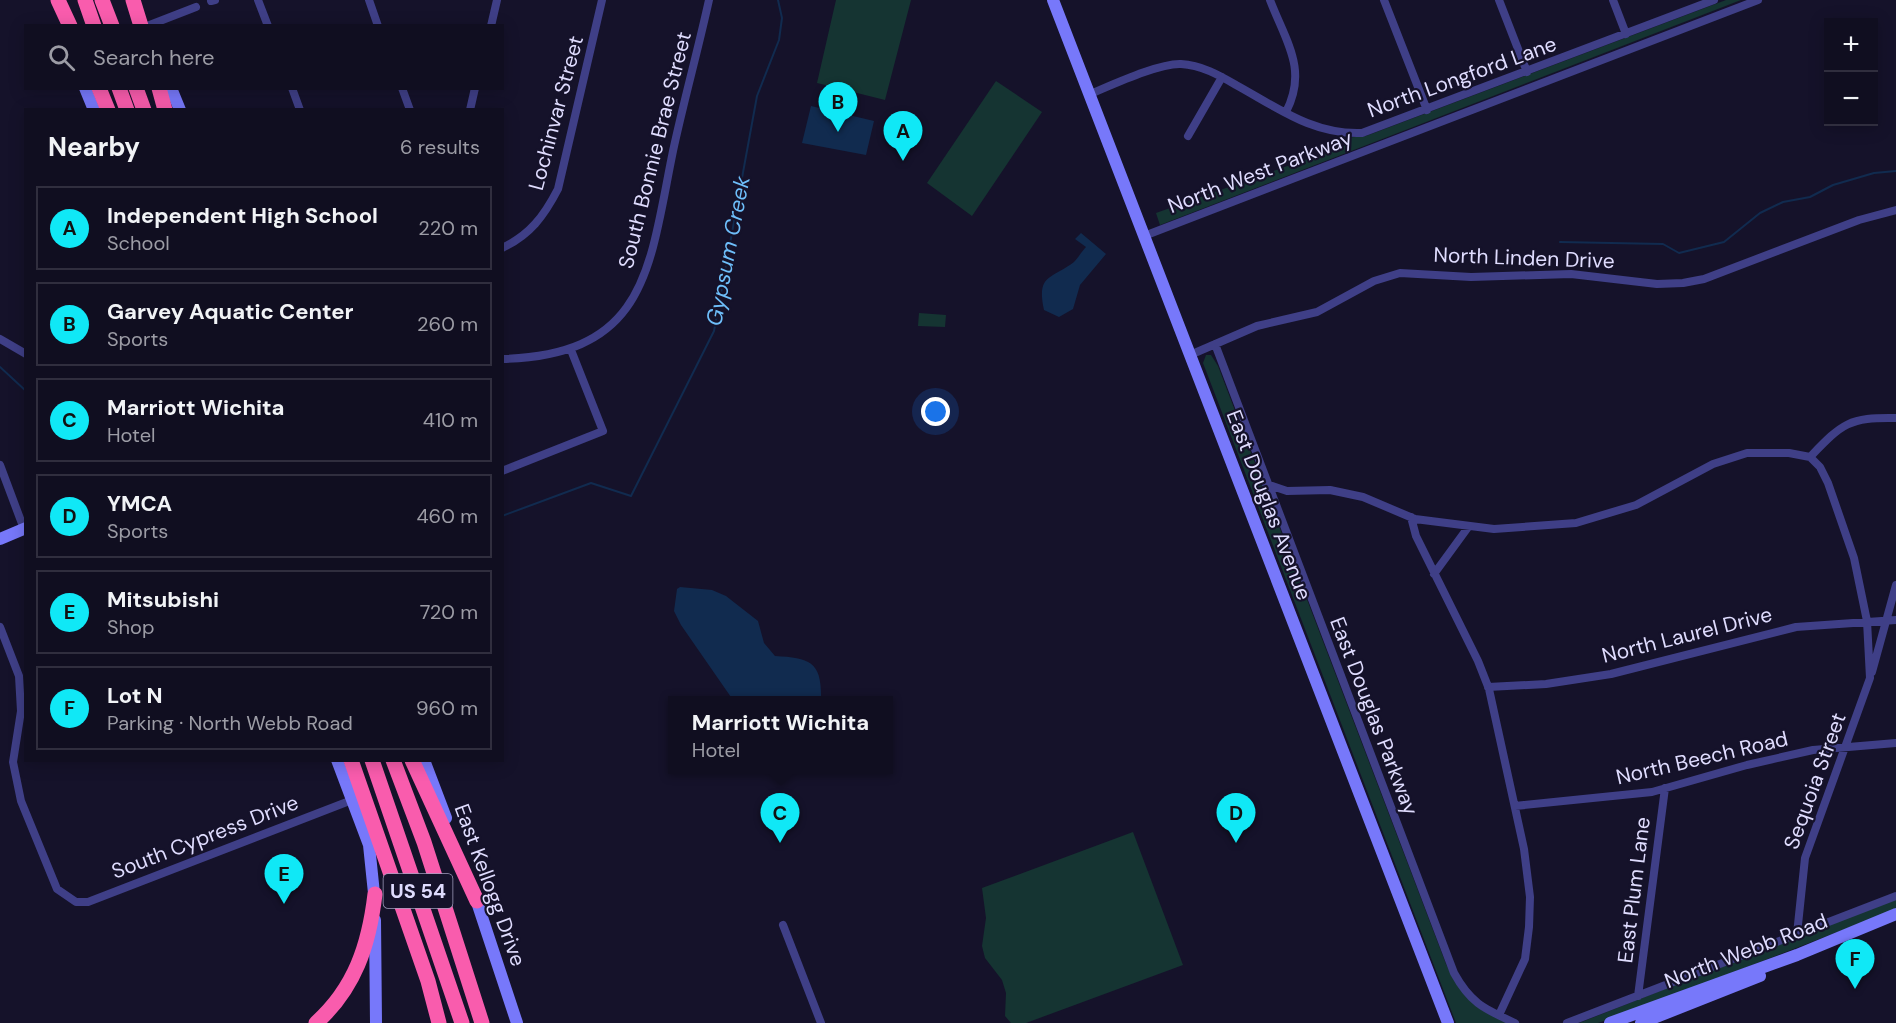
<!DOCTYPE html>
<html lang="en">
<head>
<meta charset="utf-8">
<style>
  :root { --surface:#100e20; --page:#1e1c2d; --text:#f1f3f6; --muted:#9c9ca5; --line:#302e3e; --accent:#10e8f6 }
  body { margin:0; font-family:"DM Sans",sans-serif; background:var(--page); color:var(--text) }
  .controls { position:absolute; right:18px; top:18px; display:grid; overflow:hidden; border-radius:0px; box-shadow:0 3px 15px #0003 }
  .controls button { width:54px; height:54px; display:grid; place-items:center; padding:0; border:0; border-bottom:2px solid var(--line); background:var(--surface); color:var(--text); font:30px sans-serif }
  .you { position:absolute; left:936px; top:412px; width:21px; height:21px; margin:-15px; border:4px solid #fff; border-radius:50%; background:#1a73e8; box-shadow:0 0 0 9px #1a73e833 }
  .badge { display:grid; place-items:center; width:39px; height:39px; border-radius:50%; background:var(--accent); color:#111; font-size:20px; font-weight:700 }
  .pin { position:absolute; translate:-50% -50px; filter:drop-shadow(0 2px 3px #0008) }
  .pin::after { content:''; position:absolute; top:32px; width:21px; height:18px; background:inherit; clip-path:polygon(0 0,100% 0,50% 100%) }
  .popup { position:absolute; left:668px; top:696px; width:225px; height:78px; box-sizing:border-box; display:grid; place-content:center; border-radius:0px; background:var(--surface); filter:drop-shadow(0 2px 4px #0005); font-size:20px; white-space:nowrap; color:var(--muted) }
  .popup b { font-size:22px; color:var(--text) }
  .popup::after { content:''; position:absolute; left:50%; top:100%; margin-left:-12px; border:12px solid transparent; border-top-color:var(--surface) }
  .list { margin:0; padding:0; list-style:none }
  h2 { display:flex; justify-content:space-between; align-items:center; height:78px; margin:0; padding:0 24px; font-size:26px }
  h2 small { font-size:20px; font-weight:400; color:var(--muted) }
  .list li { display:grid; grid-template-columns:39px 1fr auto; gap:18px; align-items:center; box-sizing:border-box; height:84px; margin:0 12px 12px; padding:0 12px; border:2px solid var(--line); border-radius:0px }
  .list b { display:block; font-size:22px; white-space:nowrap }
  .list p { margin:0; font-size:20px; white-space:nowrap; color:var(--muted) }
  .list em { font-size:20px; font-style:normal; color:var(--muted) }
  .icon { flex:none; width:33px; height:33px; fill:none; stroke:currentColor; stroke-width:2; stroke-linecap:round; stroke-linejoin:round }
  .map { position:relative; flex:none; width:1896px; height:1023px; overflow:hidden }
  .search { position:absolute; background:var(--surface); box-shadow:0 3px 15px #0003; left:24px; top:24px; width:480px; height:66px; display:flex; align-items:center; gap:15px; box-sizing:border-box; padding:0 21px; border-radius:0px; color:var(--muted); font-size:22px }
  .panel { position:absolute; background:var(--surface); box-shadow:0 3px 15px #0003; left:24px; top:108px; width:480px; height:654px; border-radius:0px }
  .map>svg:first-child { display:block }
</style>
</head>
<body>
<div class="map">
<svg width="1896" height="1023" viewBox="0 0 1896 1023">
  <rect width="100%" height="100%" fill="#15122a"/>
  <path fill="#153432" d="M836,0H911L885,100L817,83Z
    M1726,0H1741L1160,225L1156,213L1346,145L1344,138L1366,136Z
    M996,81L1042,112L972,216L927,183Z
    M919,313L946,315L945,327L918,326Z
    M1206,355H1211L1218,366L1446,964C1461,996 1475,1008 1507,1023H1456L1203,363Z
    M1133,832L1183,965L1026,1023H1011L1005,1016L1006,993L1002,980L985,958L982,946L986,918L982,888Z
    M1896,898V909L1889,912L1633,1011L1598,1023H1579Z"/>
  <path fill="#112b4f" d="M811,106L874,121L866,155L802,143Z
    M1081,233L1106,254L1080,285L1073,309L1059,317L1044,310C1036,274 1052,279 1074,262C1078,258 1082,251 1086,247L1075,239Z
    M680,587L712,590L726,596L758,621L764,643L775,656C811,658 822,662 821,700H733L681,625L674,611L677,589Z"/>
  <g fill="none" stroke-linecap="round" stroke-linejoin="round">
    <path stroke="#112b4f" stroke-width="2" d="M1560,242L1663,244L1679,253L1724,242L1760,213L1783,202L1810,197L1833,185L1874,173L1896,171
      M0,367L26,391
      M502,516L591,483L631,496L714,331L757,96L779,40L782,18L778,0"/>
    <path stroke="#3f3f87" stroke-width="8" d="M258,0L268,26
      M369,0L378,26
      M1270,0C1286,42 1308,69 1286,112
      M1384,0L1427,110
      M1499,0L1527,72
      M1613,0L1626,34
      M211,1L215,0
      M147,26L196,7
      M491,26L497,0
      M292,88L300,110
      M402,88L410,110
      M1090,94C1112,85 1159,63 1181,64C1201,65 1219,75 1236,85C1278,108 1313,135 1362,133L1714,0
      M470,110L475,88
      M1188,136L1222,77
      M1144,236L1758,0
      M502,248C530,235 544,216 558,189L602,0
      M0,339L26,354
      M1215,344L1454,973C1471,1004 1485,1009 1515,1023
      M1190,355L1257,326L1317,312L1374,281L1400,273L1471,277L1571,274L1657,284L1683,283L1704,279L1859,220L1896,210
      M502,359C648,355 649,268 673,151C684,100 698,50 709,0
      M1810,457C1842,424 1848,417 1896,418
      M0,465L24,529
      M502,471L603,431L571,350
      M1266,484L1287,491L1330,490L1363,497L1415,519L1494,529L1576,523L1636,505L1713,464L1747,453H1789L1810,457
      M1411,517L1416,536L1478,661L1489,689L1524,849L1530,897L1529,927L1525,959L1499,1015
      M1434,574L1469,526
      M0,627L19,676L21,711L13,762L21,801L57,889L76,902H88L352,800
      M1872,672L1896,585
      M1488,687L1546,684L1611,674L1796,627L1896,620
      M1515,806L1652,792L1747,765L1813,750L1896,743
      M783,925L821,1023
      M1797,934L1805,858L1870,678L1867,621L1854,558L1828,483L1820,467L1810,457
      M1638,996L1665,788
      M1567,1023L1896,896"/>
    <path stroke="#7778fa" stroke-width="12" d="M1053,0L1448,1023
      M85,88L94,110
      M171,88L180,110
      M0,539L26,528
      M337,760L369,845L375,903
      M424,760L446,818
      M474,893L517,1023
      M375,920L376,1023
      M1610,1023L1797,955L1896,914
      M1641,1023L1760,976"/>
    <path stroke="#f95cad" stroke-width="15" d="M58,0L70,26
      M85,0L94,26
      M102,0L112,26
      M133,0L141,26
      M99,88L108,110
      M119,88L127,110
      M136,88L144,110
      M159,88L165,110
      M351,760L428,981L439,1023
      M372,760L462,1023
      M393,760L424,842L482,1023
      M412,760L477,901
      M316,1023C355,988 369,945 375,894"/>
  </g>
  <g text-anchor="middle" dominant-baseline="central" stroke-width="4.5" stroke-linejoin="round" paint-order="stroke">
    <rect fill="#15122a" stroke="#a29fbe" stroke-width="1.5" x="383.5" y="874" width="69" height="34" rx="4.5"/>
    <g font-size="20" font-weight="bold" fill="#dfdcfe">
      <text x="418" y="891">US 54</text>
    </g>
    <g font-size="21" fill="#dfdcfe" stroke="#15122a">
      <text transform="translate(1462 77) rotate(-20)">North Longford Lane</text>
      <text transform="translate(556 113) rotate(-75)">Lochinvar Street</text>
      <text transform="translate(655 150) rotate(-76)">South Bonnie Brae Street</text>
      <text transform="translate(1260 172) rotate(-21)">North West Parkway</text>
      <text transform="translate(1524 258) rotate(2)">North Linden Drive</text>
      <text transform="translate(1269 505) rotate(69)">East Douglas Avenue</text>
      <text transform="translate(1687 635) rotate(-14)">North Laurel Drive</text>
      <text transform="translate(1374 716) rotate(69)">East Douglas Parkway</text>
      <text transform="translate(1702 758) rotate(-13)">North Beech Road</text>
      <text transform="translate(1815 781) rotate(-70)">Sequoia Street</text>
      <text transform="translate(205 837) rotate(-21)">South Cypress Drive</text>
      <text transform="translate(490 885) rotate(70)">East Kellogg Drive</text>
      <text transform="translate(1634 890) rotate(-83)">East Plum Lane</text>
      <text transform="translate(1746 951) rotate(-21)">North Webb Road</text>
    </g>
    <g font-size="22" font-style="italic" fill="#6ebefa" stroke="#15122a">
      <text transform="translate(728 251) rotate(-79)">Gypsum Creek</text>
    </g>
  </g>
</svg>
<div class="controls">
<button>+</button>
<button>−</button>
</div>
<div class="you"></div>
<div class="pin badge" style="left:903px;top:161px">A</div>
<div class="pin badge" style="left:838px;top:132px">B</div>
<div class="pin badge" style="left:780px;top:843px">C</div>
<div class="popup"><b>Marriott Wichita</b>Hotel</div>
<div class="pin badge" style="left:1236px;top:843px">D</div>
<div class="pin badge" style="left:284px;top:904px">E</div>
<div class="pin badge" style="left:1855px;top:989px">F</div>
<div class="search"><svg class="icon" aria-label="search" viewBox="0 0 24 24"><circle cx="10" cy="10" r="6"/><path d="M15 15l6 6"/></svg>Search here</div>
<section class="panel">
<h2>Nearby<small>6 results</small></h2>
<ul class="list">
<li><span class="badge">A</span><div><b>Independent High School</b><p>School</p></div><em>220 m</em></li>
<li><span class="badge">B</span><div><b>Garvey Aquatic Center</b><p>Sports</p></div><em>260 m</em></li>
<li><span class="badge">C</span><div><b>Marriott Wichita</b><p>Hotel</p></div><em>410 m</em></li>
<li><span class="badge">D</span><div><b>YMCA</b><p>Sports</p></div><em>460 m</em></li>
<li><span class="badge">E</span><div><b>Mitsubishi</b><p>Shop</p></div><em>720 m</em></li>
<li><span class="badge">F</span><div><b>Lot N</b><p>Parking · North Webb Road</p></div><em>960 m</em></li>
</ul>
</section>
</div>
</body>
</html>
